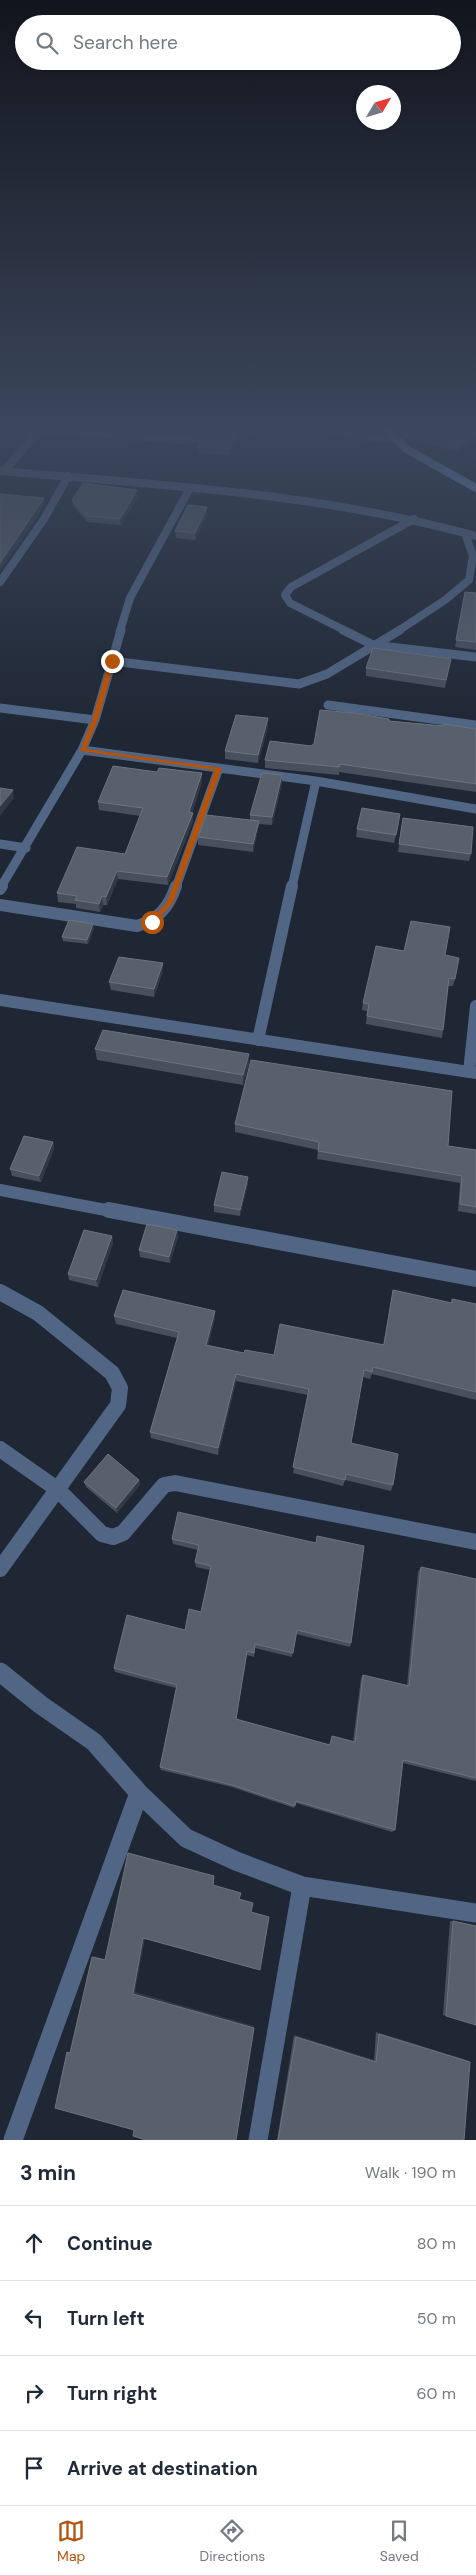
<!DOCTYPE html>
<html lang="en">
<head>
<meta charset="utf-8">
<style>
  :root { --surface:#fff; --page:#f2f2f3; --text:#1f2937; --muted:#747a83; --line:#e0e1e3; --accent:#b45309 }
  body { margin:0; font-family:"DM Sans",sans-serif; background:var(--page); color:var(--text) }
  .compass { position:absolute; left:356px; top:85px; width:45px; height:45px; border-radius:50%; background:var(--surface); box-shadow:0 1px 4px #0004; rotate:52deg }
  .stop { position:absolute; width:15px; height:15px; margin:-11px; border:4px solid #b45309; border-radius:50%; background:#fff }
  .stop.end { background:#b45309; border-color:#fff; box-shadow:0 1px 5px #0008 }
  .list { margin:0; padding:0; list-style:none }
  h2 { display:flex; justify-content:space-between; align-items:center; height:65px; margin:0; padding:0 20px; font-size:21px }
  h2 small { font-size:16px; font-weight:400; color:var(--muted) }
  .list li { display:grid; grid-template-columns:32px 1fr auto; gap:15px; align-items:center; box-sizing:border-box; height:75px; padding:0 20px; border-top:1px solid var(--line) }
  .list b { display:block; font-size:19px; white-space:nowrap }
  .list em { font-size:16px; font-style:normal; color:var(--muted) }
  .icon { flex:none; width:28px; height:28px; fill:none; stroke:currentColor; stroke-width:2; stroke-linecap:round; stroke-linejoin:round }
  .map { position:relative; flex:none; width:476px; height:2140px; overflow:hidden }
  .search { position:absolute; background:var(--surface); box-shadow:0 1px 4px #0004; left:15px; right:15px; top:15px; height:55px; display:flex; align-items:center; gap:12px; box-sizing:border-box; padding:0 18px; border-radius:28px; color:var(--muted); font-size:19px }
  .sheet { height:365px; background:var(--surface) }
  nav { display:flex; justify-content:space-around; align-items:center; box-sizing:border-box; height:70px; border-top:1px solid var(--line); background:var(--surface); font-size:14px; color:var(--muted) }
  nav a { display:grid; justify-items:center; gap:2px }
  nav .on { color:var(--accent) }
  .map>svg:first-child { display:block }
</style>
</head>
<body>
<div class="map">
<svg width="476" height="2140" viewBox="0 0 476 2140">
  <rect width="100%" height="100%" fill="#1f2734"/>
  <g fill="none" stroke-linecap="round" stroke-linejoin="round">
    <path stroke="#516685" stroke-width="8" d="M34,428L183,440L197,437L203,428
      M327,428L361,436L394,439
      M0,471C161,485 319,493 476,536
      M4,471L41,429
      M0,582L44,519L68,476
      M120,631L130,598L190,488
      M346,631L290,603L285,595L291,587L414,519
      M398,631L445,600L469,580L473,556L465,533"/>
    <path stroke="#516685" stroke-width="9" d="M343,630L373,645L476,657
      M112,661L299,684L327,674L400,630
      M328,705L476,725
      M0,708L95,720
      M82,750L95,720L121,630
      M0,844L26,848
      M1,887L82,750L316,781L476,809
      M176,887L219,768
      M292,887L316,781"/>
    <path stroke="#516685" stroke-width="12" d="M0,889L2,886
      M0,905L137,926C158,920 169,907 176,886
      M0,1000L476,1073
      M258,1040L292,886
      M469,1072L476,1006
      M0,1190L116,1212"/>
    <path stroke="#516685" stroke-width="16" d="M109,1210L476,1279
      M0,1292L38,1313L112,1373L120,1388L118,1405L0,1569
      M0,1449L57,1489L102,1534L113,1537L123,1533L164,1485L175,1483L476,1542"/>
    <path stroke="#516685" stroke-width="19" d="M0,1672L41,1705L94,1742L139,1793L186,1838L236,1861L302,1886L476,1913
      M13,2140L139,1793
      M258,2140L302,1886"/>
    <path stroke="#79a4e3" stroke-width="8" d="M384,428L408,450L476,488"/>
  </g>
  <path fill="#48505e" d="M108,428H196L194,432L183,434Z
    M205,428H260L258,434L240,432L229,455L199,453V447Z
    M400,428H476V440L457,452L424,442L416,444L400,434Z
    M138,496L121,525L88,522L73,506L72,500Z
    M207,514L195,540L176,538L175,531Z
    M465,592L476,593V650L455,647Z
    M451,659L445,688L366,676V668Z
    M268,718V726L258,763L225,759V751Z
    M389,721L444,726L476,729V792L339,772V775L265,768V760L311,746Z
    M157,772L202,773V782L192,813H193V821L168,885L118,879L107,905H103L100,912L76,908V904L58,902L57,893L125,854L140,816L99,810L98,802Z
    M282,783L272,825L259,824L258,829L253,852L198,845V837L250,820V815Z
    M403,818L471,854L469,861L398,852Z
    M399,822L394,843L356,837L357,829Z
    M94,928L88,944L63,941L62,937Z
    M404,951L445,955L455,979L453,986H448L443,1030L442,1038L366,1024L367,1011L362,1010L363,1003Z
    M163,971L154,997L111,990L109,982Z
    M95,1049L249,1064L243,1085L97,1060Z
    M235,1124L448,1146L476,1150V1214L458,1211L460,1183L317,1159L318,1150L235,1132Z
    M53,1142L54,1149L41,1182L12,1176L10,1169Z
    M248,1183L240,1216L214,1212V1205Z
    M177,1230L178,1237L170,1263L140,1257L139,1250Z
    M112,1236L113,1243L98,1287L69,1280L68,1274Z
    M393,1290L451,1303L452,1299L476,1304V1400L372,1374L370,1379L363,1377L351,1443L393,1485L391,1491L345,1480L343,1486L293,1473L308,1395L236,1381L218,1455L151,1438L150,1432L177,1338L116,1324L114,1316L215,1311V1318L208,1345L244,1353L274,1355L383,1345Z
    M139,1480L140,1485L117,1513L86,1487L84,1482Z
    M178,1512L351,1643L350,1647L296,1634L292,1657L255,1648L254,1657L247,1655L236,1719L329,1745L332,1736L353,1742L361,1678L363,1675L407,1685L418,1572L421,1567L476,1579V1781L403,1763L395,1830L392,1832L296,1803L294,1808L232,1787L161,1770L160,1767L176,1688L115,1672L114,1668L185,1630L201,1612L210,1570L196,1567L195,1562L198,1550L173,1544L172,1539Z
    M450,1921H453L446,2016L443,2015Z
    M376,2032L466,2060L464,2140H277L294,2035L374,2060Z"/>
  <path fill="#313947" d="M182,428H196L194,432L183,434Z
    M238,428H240V432L229,455V449Z
    M476,434V440L457,452L458,446Z
    M425,435L424,442L416,444V438Z
    M137,490L138,496L121,525L120,519Z
    M44,498L45,505L0,572V563Z
    M207,507V514L195,540V533Z
    M268,718V726L258,763V755Z
    M202,773V782L189,821V812Z
    M282,775V783L272,825V817Z
    M13,790L14,798L0,816V806Z
    M193,813V821L168,885L167,877Z
    M259,821L258,829L253,852V844Z
    M117,871L118,879L107,905L106,897Z
    M102,896L103,905L100,912L99,904Z
    M93,924L94,928L88,944L87,940Z
    M163,963V971L154,997V989Z
    M249,1054V1064L243,1085V1075Z
    M53,1142L54,1149L41,1182L39,1176Z
    M248,1177V1183L240,1216V1210Z
    M177,1230L178,1237L170,1263L169,1257Z
    M112,1236L113,1243L98,1287L96,1280Z
    M215,1311V1318L206,1352V1345Z
    M236,1374V1381L218,1455V1448Z
    M139,1480L140,1485L117,1513L116,1508Z
    M247,1651V1655L236,1722V1719Z
    M143,1938H145L135,1992L254,2026V2028L133,1994Z
    M95,1956L107,1960H105L92,1957Z
    M376,2032L466,2060L470,2062L379,2034Z
    M294,2035L374,2060L376,2062L296,2037Z"/>
  <path fill="#58606c" stroke="#6c7480" d="M205,428H238L229,449L199,447L202,433Z
    M401,428H476V434L458,446L425,435L416,438Z
    M83,483L137,490L120,519L87,516L72,500Z
    M0,494L44,498L0,563Z
    M188,505L207,507L195,533L175,531Z
    M465,592L476,593V642L456,640Z
    M373,648L451,659L446,680L366,668Z
    M320,710L354,713L389,719V721L444,726V724L476,729V784L340,764L339,767L265,760L270,741L311,746L314,744Z
    M236,715L268,718L258,755L225,751Z
    M113,766L157,772L159,768L202,773L189,812L193,813L167,877L117,871L106,897L102,896L99,904L75,900L77,896L57,893L77,847L125,854L143,808L98,802Z
    M262,773L282,775L272,817L250,815Z
    M0,788L13,790L0,806Z
    M362,808L400,814L396,835L357,829Z
    M206,815L259,821L253,844L198,837Z
    M403,818L473,827L471,854L399,844Z
    M69,920L93,924L87,940L62,937Z
    M411,921L450,927L445,955L459,958L455,979L449,978L443,1030L367,1016L369,1004L363,1003L376,946L404,951Z
    M119,957L163,963L154,989L109,982Z
    M103,1030L249,1054L243,1075L95,1049Z
    M251,1060L452,1091L448,1146L476,1150V1207L460,1204L462,1176L318,1151L319,1142L235,1124Z
    M24,1136L53,1142L39,1176L10,1169Z
    M222,1172L248,1177L240,1210L214,1205Z
    M147,1224L177,1230L169,1257L139,1250Z
    M84,1230L112,1236L96,1280L68,1274Z
    M123,1290L215,1311L206,1345L244,1353L245,1350L274,1355L280,1324L384,1345L393,1290L452,1303V1299L476,1304V1392L373,1367L372,1372L364,1370L351,1443L398,1454L393,1485L346,1474L345,1480L293,1467L309,1389L236,1374L218,1448L150,1432L179,1332L114,1316Z
    M108,1454L139,1480L116,1508L84,1482Z
    M178,1512L316,1543L317,1536L364,1546L351,1643L297,1630L293,1653L255,1644L254,1653L247,1651L236,1719L330,1745L332,1736L355,1742L363,1675L409,1686L421,1567L476,1579V1778L403,1760L395,1830L296,1801L295,1806L232,1785L160,1767L177,1685L114,1668L127,1615L185,1630L189,1609L201,1612L211,1566L195,1562L199,1545L172,1539Z
    M128,1853L214,1876L213,1885L241,1893L239,1899L253,1903L251,1912L269,1917L260,1970L143,1938L133,1994L254,2028L236,2140H146L133,2136L134,2130L55,2108L67,2052L70,2053L92,1957L105,1960Z
    M453,1921L476,1926V2025L446,2016Z
    M379,2034L470,2062L464,2140H278L296,2037L376,2062Z"/>
  <linearGradient id="sky" x2="0" y2="1"><stop stop-color="#11151d"/><stop offset="0.59" stop-color="#3c475c"/><stop offset="1" stop-color="#3c475c" stop-opacity="0"/></linearGradient>
  <rect width="476" height="728" fill="url(#sky)"/>
  <path fill="#b45309" d="M112,659L115,661L98,720L86,749L222,768L173,903L152,925L148,922L150,920L167,902L215,770L80,751L92,720L109,661Z"/>
</svg>
<svg class="compass" viewBox="-18 -18 36 36"><path d="M0-13l5 13h-10z" fill="#e53935"/><path d="M0 13l5-13h-10z" fill="#747a83"/></svg>
<div class="stop" style="left:152px;top:922px"></div>
<div class="stop end" style="left:112px;top:661px"></div>
<div class="search"><svg class="icon" aria-label="search" viewBox="0 0 24 24"><circle cx="10" cy="10" r="6"/><path d="M15 15l6 6"/></svg>Search here</div>
</div>
<section class="sheet">
<h2>3 min<small>Walk · 190 m</small></h2>
<ul class="list">
<li><svg class="icon" aria-label="ahead" viewBox="0 0 24 24"><path d="M12 20V5M6 11l6-6 6 6"/></svg><div><b>Continue</b></div><em>80 m</em></li>
<li><svg class="icon" aria-label="left" viewBox="0 0 24 24"><path d="M17 20v-9H6M10 6l-5 5 5 5"/></svg><div><b>Turn left</b></div><em>50 m</em></li>
<li><svg class="icon" aria-label="right" viewBox="0 0 24 24"><path d="M7 20v-9h11M14 6l5 5-5 5"/></svg><div><b>Turn right</b></div><em>60 m</em></li>
<li><svg class="icon" aria-label="arrive" viewBox="0 0 24 24"><path d="M6 21V4h12l-3 4 3 4H6"/></svg><div><b>Arrive at destination</b></div></li>
</ul>
</section>
<nav>
<a class="on"><svg class="icon" aria-label="map" viewBox="0 0 24 24"><path d="M3 6l6-2 6 2 6-2v14l-6 2-6-2-6 2zM9 4v14M15 6v14"/></svg>Map</a>
<a><svg class="icon" aria-label="directions" viewBox="0 0 24 24"><path d="M12 3l9 9-9 9-9-9zM9 14v-3h6M13 9l2 2-2 2"/></svg>Directions</a>
<a><svg class="icon" aria-label="saved" viewBox="0 0 24 24"><path d="M7 4h10v16l-5-4-5 4z"/></svg>Saved</a>
</nav>
</body>
</html>
